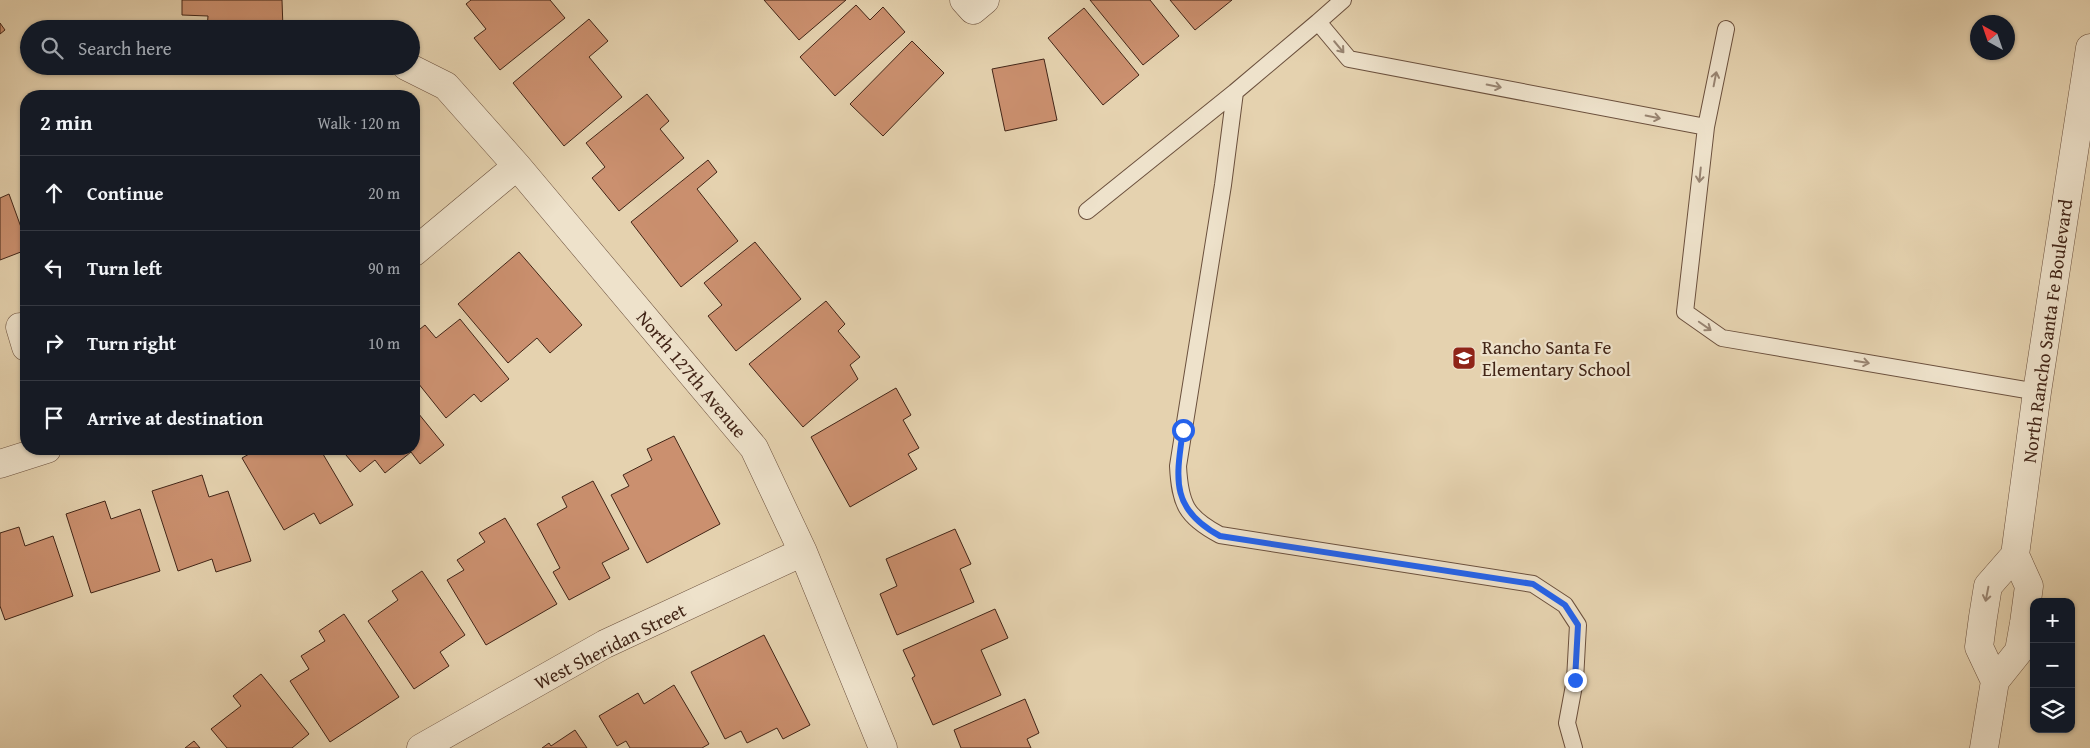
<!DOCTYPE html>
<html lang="en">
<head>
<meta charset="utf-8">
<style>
  :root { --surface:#171b24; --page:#242831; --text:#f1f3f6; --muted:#9ea1a6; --line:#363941 }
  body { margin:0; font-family:"Gentium Book Plus",serif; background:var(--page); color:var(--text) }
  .controls { position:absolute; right:15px; bottom:15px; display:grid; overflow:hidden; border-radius:10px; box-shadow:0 1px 4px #0004 }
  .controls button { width:45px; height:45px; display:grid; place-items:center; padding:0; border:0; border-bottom:1px solid var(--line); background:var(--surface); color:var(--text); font:25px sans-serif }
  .compass { position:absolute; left:1970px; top:15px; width:45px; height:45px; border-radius:50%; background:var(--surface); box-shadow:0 1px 4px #0004; rotate:320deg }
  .stop { position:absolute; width:15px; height:15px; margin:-11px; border:4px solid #2563eb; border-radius:50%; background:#fff }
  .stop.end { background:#2563eb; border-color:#fff; box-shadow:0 1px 5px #0008 }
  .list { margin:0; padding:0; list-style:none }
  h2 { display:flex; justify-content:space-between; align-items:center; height:65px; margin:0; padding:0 20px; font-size:21px }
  h2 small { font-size:16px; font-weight:400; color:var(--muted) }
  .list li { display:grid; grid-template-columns:32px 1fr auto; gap:15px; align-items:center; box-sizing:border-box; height:75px; padding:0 20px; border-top:1px solid var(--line) }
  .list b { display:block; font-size:19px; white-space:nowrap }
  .list em { font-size:16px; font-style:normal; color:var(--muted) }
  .icon { flex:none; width:28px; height:28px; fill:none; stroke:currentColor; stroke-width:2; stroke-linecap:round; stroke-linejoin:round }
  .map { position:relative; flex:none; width:2090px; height:748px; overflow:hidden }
  .search { position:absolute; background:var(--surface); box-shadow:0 1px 4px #0004; left:20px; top:20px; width:400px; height:55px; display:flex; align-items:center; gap:12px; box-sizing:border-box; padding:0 18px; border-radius:28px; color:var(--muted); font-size:19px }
  .panel { position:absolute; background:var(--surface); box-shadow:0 1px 4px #0004; left:20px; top:90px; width:400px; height:365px; border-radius:20px }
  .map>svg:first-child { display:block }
</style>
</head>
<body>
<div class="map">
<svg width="2090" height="748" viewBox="0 0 2090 748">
  <rect width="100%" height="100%" fill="#e5d2af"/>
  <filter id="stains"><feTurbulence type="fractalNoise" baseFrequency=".004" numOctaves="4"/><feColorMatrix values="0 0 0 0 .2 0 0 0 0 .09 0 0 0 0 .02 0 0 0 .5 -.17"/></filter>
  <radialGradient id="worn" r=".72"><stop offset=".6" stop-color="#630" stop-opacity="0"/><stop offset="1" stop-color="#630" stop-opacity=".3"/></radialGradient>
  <path fill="#cb906f" stroke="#422517" d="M182,0H282L283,29H207L208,16L182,15Z
    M471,0H550L565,18L500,70L474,38L486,29L466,4Z
    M764,0H846L799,40Z
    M1090,0H1150L1179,36L1143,65Z
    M1170,0H1232L1195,30Z
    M856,5L870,20L883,7L905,32L835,96L800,57Z
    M1084,8L1139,75L1103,105L1048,38Z
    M589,19L608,41L589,57L622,97L564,146L513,83Z
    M0,23L5,30L0,34Z
    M912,41L944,73L883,136L850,104Z
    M1044,59L1057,120L1005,131L992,69Z
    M206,66H282V73L206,71Z
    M275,92L278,96H267Z
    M647,94L669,121L660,129L684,158L619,211L592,178L605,167L586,143Z
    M708,160L717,172L697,189L738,241L681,287L631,222Z
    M9,194L26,241V250L0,260V198Z
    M755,242L801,299L736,351L708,316L722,305L704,283Z
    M519,252L582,325L550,353L537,338L508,363L458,304Z
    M826,301L845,324L838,331L860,357L850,365L858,379L803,427L749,364Z
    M460,319L509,379L481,402L474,394L446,418L414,378V334L425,325L436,338Z
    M896,388L911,415L903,420L919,448L908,454L917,469L850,507L811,437Z
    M414,408L444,445L420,464L411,452L385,473L375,460L360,472L341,449H414Z
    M674,436L720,524L647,563L611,495L629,486L623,475L652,460L647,449Z
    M258,449H288L290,452L296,449H320L353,505L320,524L314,513L284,530L242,458Z
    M202,475L209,497L228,491L251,561L216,572L212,559L178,571L152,491Z
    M593,481L629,549L602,563L610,578L569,600L553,572L560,568L537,524L567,507L562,497Z
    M105,501L111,519L140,509L160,571L91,593L66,514Z
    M505,518L557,604L486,645L447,580L464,570L457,560L485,542L479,533Z
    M19,527L25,546L53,536L73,596L5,620L0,606V533Z
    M955,529L971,564L960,569L974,602L897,635L880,594L897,586L886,559Z
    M422,571L465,635L440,652L449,666L414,689L368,621L398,600L392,591Z
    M995,609L1008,638L981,650L1001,695L933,725L912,678L915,676L903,650Z
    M344,614L399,697L330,742L290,681L309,669L301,656L325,641L319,631Z
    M764,635L810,725L783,739L777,728L747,743L741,731L725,739L691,672Z
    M261,674L309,734L292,748H227L211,729L241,706L233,696Z
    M674,685L709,744L702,748H630L626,741L617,746L599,716L638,693L644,704Z
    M1025,699L1039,733L1027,739L1031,748H961L954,730Z
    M575,730L587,748H542L549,743L551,746Z
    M194,741L200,748H185Z"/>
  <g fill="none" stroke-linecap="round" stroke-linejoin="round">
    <g stroke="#6b503d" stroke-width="18">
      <path id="service" d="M1343,0L1318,22L1349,59L1706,127
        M1726,29L1706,127L1685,312L1722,338L2037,392
        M1235,92L1223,185L1178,466C1180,504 1186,517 1220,535L1533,584L1565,605L1578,625L1575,680L1567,723L1574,748
        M1087,211L1235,92L1318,22"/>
    </g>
    <g stroke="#6b503d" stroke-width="29">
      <path id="minor" d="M964,0L973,10L985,0
        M406,66L446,86L517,166L754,448L803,552L883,748
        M414,252L517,166
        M20,327L26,347
        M0,464L47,449
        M421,748L605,644L803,552"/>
    </g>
    <g stroke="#6b503d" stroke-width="29">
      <path id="tertiary" d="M1995,681L1979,647L1983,617L1988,586L2015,555L2037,392L2090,48
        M1984,748L1995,681L2019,651L2024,623L2029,586L2015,555"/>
    </g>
    <use href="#service" stroke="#eee2cb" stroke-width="16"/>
    <use href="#minor" stroke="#eee2cb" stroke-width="28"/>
    <use href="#tertiary" stroke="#eee2cb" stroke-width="28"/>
  </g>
  <defs><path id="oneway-shaft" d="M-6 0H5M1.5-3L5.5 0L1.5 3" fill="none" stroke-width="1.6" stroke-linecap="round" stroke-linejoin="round" transform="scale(1.25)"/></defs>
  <g stroke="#988471">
    <use href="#oneway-shaft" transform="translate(1339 47) rotate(50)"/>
    <use href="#oneway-shaft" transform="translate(1715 79) rotate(-79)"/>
    <use href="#oneway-shaft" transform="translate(1494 86) rotate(11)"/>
    <use href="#oneway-shaft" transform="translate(1653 117) rotate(11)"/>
    <use href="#oneway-shaft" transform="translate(1700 175) rotate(96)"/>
    <use href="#oneway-shaft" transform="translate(1705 326) rotate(35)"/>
    <use href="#oneway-shaft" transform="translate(1862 362) rotate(10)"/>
    <use href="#oneway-shaft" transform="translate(1987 594) rotate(101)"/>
  </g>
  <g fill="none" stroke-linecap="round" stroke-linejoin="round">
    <path stroke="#2563eb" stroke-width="6" d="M1183,430C1176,479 1170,509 1220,536L1533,584L1565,605L1578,625L1575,680"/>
  </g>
  <defs>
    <g id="school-square" transform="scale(1.25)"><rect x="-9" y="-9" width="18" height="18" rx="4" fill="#8f2418" stroke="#eee2cb"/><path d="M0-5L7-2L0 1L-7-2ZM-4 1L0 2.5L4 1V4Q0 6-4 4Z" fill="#fff"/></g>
  </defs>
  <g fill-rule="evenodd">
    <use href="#school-square" x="1464" y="358"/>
  </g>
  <g text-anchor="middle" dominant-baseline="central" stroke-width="4.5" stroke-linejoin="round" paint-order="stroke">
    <g font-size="19" fill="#422517" stroke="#eee2cb">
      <text transform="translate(2047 331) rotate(-82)">North Rancho Santa Fe Boulevard</text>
      <text transform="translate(692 374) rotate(50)">North 127th Avenue</text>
      <text transform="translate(610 646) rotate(-27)">West Sheridan Street</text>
    </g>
    <g font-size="19" fill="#422517" stroke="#eee2cb" text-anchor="start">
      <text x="1482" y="347">Rancho Santa Fe<tspan x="1482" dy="22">Elementary School</tspan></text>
    </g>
  </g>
  <rect width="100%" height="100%" filter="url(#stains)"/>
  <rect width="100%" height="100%" fill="url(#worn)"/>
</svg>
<div class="controls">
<button>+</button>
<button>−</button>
<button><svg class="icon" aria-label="layers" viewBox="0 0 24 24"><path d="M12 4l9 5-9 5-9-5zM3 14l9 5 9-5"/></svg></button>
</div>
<svg class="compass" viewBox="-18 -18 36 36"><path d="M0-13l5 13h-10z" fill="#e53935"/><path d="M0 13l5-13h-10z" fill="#9ea1a6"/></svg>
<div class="stop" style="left:1183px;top:430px"></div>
<div class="stop end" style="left:1575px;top:680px"></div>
<div class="search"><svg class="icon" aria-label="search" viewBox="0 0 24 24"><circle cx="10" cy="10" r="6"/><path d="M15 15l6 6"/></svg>Search here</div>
<section class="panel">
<h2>2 min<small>Walk · 120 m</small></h2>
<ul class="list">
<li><svg class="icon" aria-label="ahead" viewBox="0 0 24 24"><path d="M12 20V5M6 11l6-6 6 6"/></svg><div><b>Continue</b></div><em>20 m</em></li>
<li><svg class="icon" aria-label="left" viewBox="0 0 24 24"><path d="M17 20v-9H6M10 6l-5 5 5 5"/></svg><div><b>Turn left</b></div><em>90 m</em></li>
<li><svg class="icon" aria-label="right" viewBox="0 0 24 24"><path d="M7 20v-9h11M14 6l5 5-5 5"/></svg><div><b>Turn right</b></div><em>10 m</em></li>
<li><svg class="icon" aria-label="arrive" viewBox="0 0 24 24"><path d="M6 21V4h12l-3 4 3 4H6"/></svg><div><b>Arrive at destination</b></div></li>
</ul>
</section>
</div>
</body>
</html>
